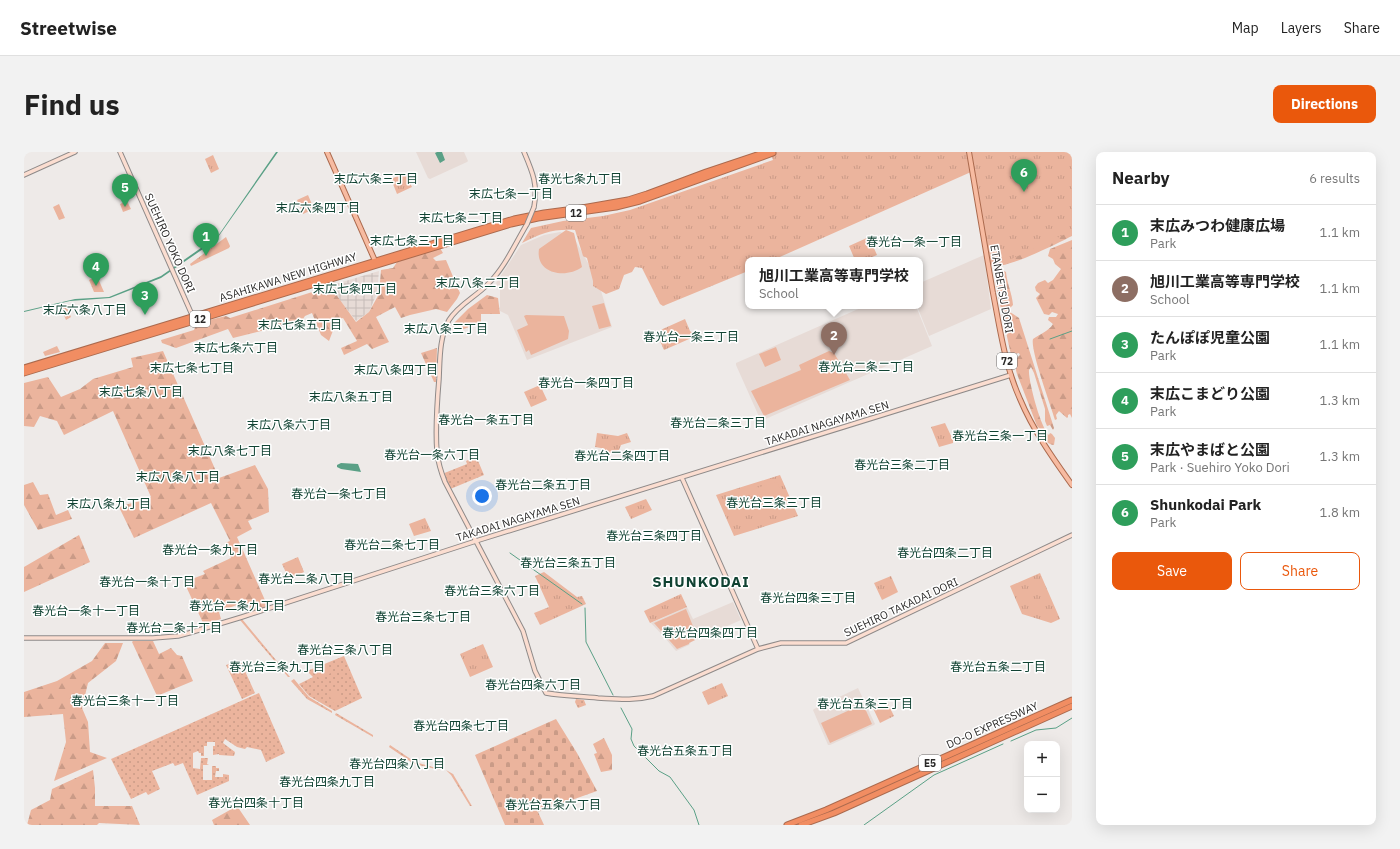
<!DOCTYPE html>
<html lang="en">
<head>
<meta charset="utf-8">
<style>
  :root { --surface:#fff; --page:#f2f2f2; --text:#222; --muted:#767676; --line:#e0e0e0; --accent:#ea580c }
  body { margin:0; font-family:"IBM Plex Sans","Noto Sans JP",sans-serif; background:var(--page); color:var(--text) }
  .controls { position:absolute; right:12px; bottom:12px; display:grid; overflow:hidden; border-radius:8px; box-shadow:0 4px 16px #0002 }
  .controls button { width:36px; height:36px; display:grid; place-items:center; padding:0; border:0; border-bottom:1px solid var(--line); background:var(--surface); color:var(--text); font:20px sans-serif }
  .you { position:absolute; left:458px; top:344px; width:14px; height:14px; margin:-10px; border:3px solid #fff; border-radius:50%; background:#1a73e8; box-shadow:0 0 0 6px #1a73e833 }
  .badge { display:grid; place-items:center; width:26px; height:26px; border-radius:50%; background:var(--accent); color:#fff; font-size:13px; font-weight:700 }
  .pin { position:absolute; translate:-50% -33px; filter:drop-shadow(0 1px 2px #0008) }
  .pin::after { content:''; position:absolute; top:21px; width:14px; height:12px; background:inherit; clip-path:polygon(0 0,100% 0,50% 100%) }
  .popup { position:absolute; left:721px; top:105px; width:178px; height:52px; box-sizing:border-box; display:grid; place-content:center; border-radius:8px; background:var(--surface); filter:drop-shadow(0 1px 3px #0005); font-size:13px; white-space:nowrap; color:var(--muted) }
  .popup b { font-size:15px; color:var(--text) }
  .popup::after { content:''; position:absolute; left:50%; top:100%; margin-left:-8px; border:8px solid transparent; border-top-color:var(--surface) }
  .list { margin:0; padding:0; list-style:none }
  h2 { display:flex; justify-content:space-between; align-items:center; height:52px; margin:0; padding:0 16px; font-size:17px }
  h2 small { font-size:13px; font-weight:400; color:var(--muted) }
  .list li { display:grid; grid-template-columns:26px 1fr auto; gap:12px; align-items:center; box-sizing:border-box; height:56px; padding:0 16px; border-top:1px solid var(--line) }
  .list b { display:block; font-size:15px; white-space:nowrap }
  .list p { margin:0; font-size:13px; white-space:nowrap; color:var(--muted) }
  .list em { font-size:13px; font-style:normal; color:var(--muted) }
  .actions { display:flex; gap:8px; padding:12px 16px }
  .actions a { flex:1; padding:9px 0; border:1px solid var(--accent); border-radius:8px; text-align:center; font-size:14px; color:var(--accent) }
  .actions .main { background:var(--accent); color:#fff }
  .map { position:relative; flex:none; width:1048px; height:673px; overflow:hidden; border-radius:8px }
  header { display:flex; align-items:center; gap:24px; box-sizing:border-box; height:56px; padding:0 20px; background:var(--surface); border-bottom:1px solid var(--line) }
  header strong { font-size:19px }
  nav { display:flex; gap:22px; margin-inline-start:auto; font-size:14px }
  .intro { display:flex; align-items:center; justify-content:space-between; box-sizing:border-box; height:96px; padding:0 24px }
  h1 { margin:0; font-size:28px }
  .button { padding:10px 18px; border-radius:8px; background:var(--accent); color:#fff; font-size:14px; font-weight:700 }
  main { display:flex; gap:24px; padding:0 24px }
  aside { flex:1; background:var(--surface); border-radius:8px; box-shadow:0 4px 16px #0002 }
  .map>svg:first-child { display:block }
</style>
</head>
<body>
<header>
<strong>Streetwise</strong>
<nav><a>Map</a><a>Layers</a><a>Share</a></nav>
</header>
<div class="intro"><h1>Find us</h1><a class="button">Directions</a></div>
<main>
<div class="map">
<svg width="1048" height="673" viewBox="0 0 1048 673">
  <defs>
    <pattern id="industrial-grid" width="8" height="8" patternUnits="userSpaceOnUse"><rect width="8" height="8" fill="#e7dbd6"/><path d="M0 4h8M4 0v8" fill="none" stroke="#c6bcb8"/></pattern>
    <pattern id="grass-dots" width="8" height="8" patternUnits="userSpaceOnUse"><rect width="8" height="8" fill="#ebb49d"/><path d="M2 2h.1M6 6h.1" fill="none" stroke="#ca9b87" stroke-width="1.8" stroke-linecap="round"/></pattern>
    <pattern id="forest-firs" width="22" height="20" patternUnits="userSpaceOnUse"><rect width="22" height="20" fill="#ebb49d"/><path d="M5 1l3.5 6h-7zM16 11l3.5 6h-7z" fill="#ca9b87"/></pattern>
    <pattern id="cemetery-stones" width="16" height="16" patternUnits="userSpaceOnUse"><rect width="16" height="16" fill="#ebb49d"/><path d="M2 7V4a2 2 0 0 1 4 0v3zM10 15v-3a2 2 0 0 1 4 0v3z" fill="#ca9b87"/></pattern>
    <pattern id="park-tufts" width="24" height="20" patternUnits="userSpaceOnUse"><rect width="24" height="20" fill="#ebb49d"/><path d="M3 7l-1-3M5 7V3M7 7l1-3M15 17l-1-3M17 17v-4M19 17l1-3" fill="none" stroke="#ca9b87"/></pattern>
  </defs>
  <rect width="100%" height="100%" fill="#eeeae8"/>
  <path fill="#e7dbd6" d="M392,0H440L444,9L443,10L406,27L404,26Z
    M536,80L549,84L574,129L588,175L503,208L484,163L476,159V138L472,131L497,93L520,83Z
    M960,103L967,157L905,184L893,154H896V131Z
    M841,154H892L908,194L737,269L712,213V211Z
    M709,450L717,468L667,490L665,493L652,499L641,486L627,471L663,455L669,467Z
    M834,536L851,572L850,573L806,593H804L789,558L790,557Z"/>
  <path fill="url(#industrial-grid)" d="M355,119L353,141L345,160L332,169L305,134Z"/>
  <path fill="url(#grass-dots)" d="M452,304L460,323L424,338L418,322L443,312L442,309Z
    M217,467H218L266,525H264L216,468Z
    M320,504L338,546L311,559L285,544L275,532L289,525L283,519Z
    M216,508L231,541L218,547L202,513Z
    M270,527L285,545L308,559V561L283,547L267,529Z
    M235,541L261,601L242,610L237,598L223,595L221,597L213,595L201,587L199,591L211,600L210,604L195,603V602L189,603V594H191V590H183V594H180V604H177V601H175L174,599L169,601V616L176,617L177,606H184L183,612L185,613H179V628H188V614H192V616H195V619H192L191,625H199V622L205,623V629L173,643L159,611L151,614L149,611L128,619L136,637L124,643L122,640L107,647L87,607Z
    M552,547L560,548L562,553L554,556L551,550Z
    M312,561L349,583V585L311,563Z
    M366,593L391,610L416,617V618L390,612L365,595Z
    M422,618L429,622L448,654H446L427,623Z"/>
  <path fill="url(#forest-firs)" d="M1048,60V84C1034,91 981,118 968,114V111Z
    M1048,88V266L1046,262L1044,263V265L1043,266L1035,259L1032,263L1033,267L1031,268C1027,254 1006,198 1009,187C1016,182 1025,179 1029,172L1024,168L1025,165H1032L1034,162L1028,160L1025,163L1020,162L1012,146L1016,142L1012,139L1011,135L1014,131L1021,128L1024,131L1029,128L1037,117L1031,112L1029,107L1024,104L1026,97Z
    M416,96L419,101L409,106L412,109L422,108L436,141L433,147L423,160L412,157L386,163L377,166L371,155L352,165L365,190L348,197L343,192L320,203L317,196L333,189L319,166L313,168L305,189L297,183L288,161L281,164L275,173L265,172L209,186L204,177L152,196L138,191L137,188L170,178L173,171L202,164L206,166L304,135L311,141L332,170L345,160L355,142L357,118L369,116L373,110Z
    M977,117L982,120C983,132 988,141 989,153L986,156V160L995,166L1030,276L1029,278L1026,273L1023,274L1021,269V257L1010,221L1007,215L1005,218C1004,228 1017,277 1025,283L1026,281L1028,282L1031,286L1030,293C1024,293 1019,287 1020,281L1013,274L993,222C991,215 990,208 996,203L995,201L987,203L971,129L973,123Z
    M463,143L474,146L476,162H457V171L428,181L429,172L444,157Z
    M413,196L412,230H410L397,201Z
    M139,199L195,326L231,313L244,337L245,360L224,369L228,377L213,385L244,455L225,461L220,450L195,460L197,467L180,473L160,430L181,422L179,419L207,406L201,391L206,389L187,351L110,386L95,355L127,345L89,259L40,283L33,269L16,264L10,275L0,274V231L24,225L37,245L56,237L69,227L109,215L107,206Z
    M9,330L16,343L24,342L32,363L44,358L48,367L14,378L0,353V333Z
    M55,383L66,410L0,440V415Z
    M109,489H129L135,502L147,496L153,503L158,504L169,529L133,544L108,490Z
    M81,491H99L92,509L64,531L58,556L64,570L66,600L83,606L30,629L42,590L39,562L0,565V540L33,529L68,509Z
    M580,586L588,603V618L577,620L570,602L573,601L569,592Z
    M69,618L71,636V654H108L116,673L75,671L73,673H3L7,658L26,648L28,637Z
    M213,654L226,673H190L188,668Z"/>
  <path fill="url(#cemetery-stones)" d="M532,567L553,601L573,639L514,660L520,673H481L451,603Z"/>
  <path fill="url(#park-tufts)" d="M746,0H942L947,20L749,108H724V119L639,154L636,152L618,116L611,115L608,120L600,123L595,137L582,142L569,134V129L563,106L559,104L551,78C527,77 519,81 498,91L507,76L539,69L579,64L606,58L749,8Z
    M946,0H1048V79L981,110L965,113Z
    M189,3L195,17L187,21L181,7Z
    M381,21L388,35L373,42L367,27Z
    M284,43L290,57L279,62L273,48Z
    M103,49L107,57L99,60L96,52Z
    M35,52L41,66L35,68L29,55Z
    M202,85L206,94L205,96L167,114L166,112Z
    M845,85L853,103L841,108H831L825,94Z
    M73,124L80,140H70L65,128Z
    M42,154L47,165L42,168L37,156Z
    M661,167L666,179L672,184L640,198L632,180Z
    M33,194L36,200L21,204L19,200Z
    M516,233L523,248L507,255L500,240Z
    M921,271L929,288V291L915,295L907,275Z
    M573,281L594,284L603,281L607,290L597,293L595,298L584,302L577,296L571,295Z
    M756,323L774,364L710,384L692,343Z
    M622,347L628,358L607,367L601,355Z
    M401,366L407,379L390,384L385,372Z
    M274,405L280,420L265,427L258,412Z
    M520,420L553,445L558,444L562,452L516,473L510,461L525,455L511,424Z
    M1016,421L1036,467L1027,471L998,462L986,434Z
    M867,424L874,440L858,448L850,431Z
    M657,442L663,455L626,471L620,459Z
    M459,492L469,515L446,525L436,502Z
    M698,531L704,544L684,553L678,540Z
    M862,548L870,564L856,571L848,554Z"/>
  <path fill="#ebb49d" d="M542,78L550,81L558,115C542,127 511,122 515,97Z
    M580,151L587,174L575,177L568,154Z
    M502,163L540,164L545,179L544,187L507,203L505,198L502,200L493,178L504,173L500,164Z
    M752,195L757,208L741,215L735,202Z
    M805,199L810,201L826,228L740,264L727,239L777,218L775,213Z
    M753,330L762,350C750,357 735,349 732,336Z
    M662,457L673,484L670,486L671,488L665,491V492L653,497L630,471Z
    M304,514L307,521L295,527L292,520Z
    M309,540H314L318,544L319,548L310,552L305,543Z
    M839,552L848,572L806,591L797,571Z"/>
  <path fill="#5aa086" d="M252,0H254L192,88L137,126L86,146L46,149L0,160V159L51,147L85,145L137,124L194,84Z
    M413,0H418L421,8L416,11L411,1Z
    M317,311L334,312L337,320L317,317L313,315V313Z"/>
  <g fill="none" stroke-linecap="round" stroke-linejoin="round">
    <path stroke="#5aa086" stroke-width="1" d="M1026,187L1048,179
      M486,401L558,452
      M561,456L562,490L589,543
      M597,556L608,577L607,587L610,594L635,619L646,625L670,658L675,673
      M987,589L1012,578L1032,576L1048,566
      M840,673L910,623L979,592"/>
    <g stroke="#8e8a89" stroke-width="5.5">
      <path id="secondary" d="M96,0L169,165
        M500,0C509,21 514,33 510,55
        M0,23L51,0
        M503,72C491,92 481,115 465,131C452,145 435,152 425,168C415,186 416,208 415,227C413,251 411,276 413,300C414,310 417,320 421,330L499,479L511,519L522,541C539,544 557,544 574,546C593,547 610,549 629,544L734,497L757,491H822L1048,383
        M658,326L734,497
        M0,486H129L154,484L165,481L218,465L452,389L987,223"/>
    </g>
    <g stroke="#ab6a4e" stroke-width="6">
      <path id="primary" d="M303,0L352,111
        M945,0C953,47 961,94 969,141C976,177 981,214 996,247C1009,278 1028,305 1048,333"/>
    </g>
    <g stroke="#ab6a4e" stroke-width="7">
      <path id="highway" d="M0,216L490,67L520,61L558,56L604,48L623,42L682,20L742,0
        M0,221L487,72L514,66L592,55L616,49L749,1
        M763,673L802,658L1048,548
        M777,673L810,661L1048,554"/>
    </g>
    <use href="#secondary" stroke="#fbddd0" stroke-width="3.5"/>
    <use href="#primary" stroke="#f7bba1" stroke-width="4"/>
    <use href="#highway" stroke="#f18d62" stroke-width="5"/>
    <g stroke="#8e8a89" stroke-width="5.5" stroke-linecap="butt">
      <path id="secondary-bridge" d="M503,72L510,55"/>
    </g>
    <use href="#secondary-bridge" stroke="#fbddd0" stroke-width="3.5"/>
  </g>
  <g text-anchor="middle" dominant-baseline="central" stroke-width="3" stroke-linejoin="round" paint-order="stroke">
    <g fill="#fff" stroke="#6a6968" stroke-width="1">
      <rect x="542" y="53" width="20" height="16" rx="3"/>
      <rect x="166" y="159" width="20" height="16" rx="3"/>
      <rect x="973" y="201" width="20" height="16" rx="3"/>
      <rect x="895" y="603" width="22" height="16" rx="3"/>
    </g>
    <g font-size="10" font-weight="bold" fill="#2a2928">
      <text x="552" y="61">12</text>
      <text x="176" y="167">12</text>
      <text x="983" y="209">72</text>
      <text x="906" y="611">E5</text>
    </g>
    <g font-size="11" fill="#2a2928" stroke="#fff">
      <text transform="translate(146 91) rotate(66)">SUEHIRO YOKO DORI</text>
      <text transform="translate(264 125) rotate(-17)">ASAHIKAWA NEW HIGHWAY</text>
      <text transform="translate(978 137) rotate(80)">ETANBETSU DORI</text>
      <text transform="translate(803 271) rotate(-17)">TAKADAI NAGAYAMA SEN</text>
      <text transform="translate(494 367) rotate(-17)">TAKADAI NAGAYAMA SEN</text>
      <text transform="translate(877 455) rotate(-25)">SUEHIRO TAKADAI DORI</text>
      <text transform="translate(968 573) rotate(-24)">DO-O EXPRESSWAY</text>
    </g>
    <g font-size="12" fill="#114333" stroke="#fff">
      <text x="352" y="26">末広六条三丁目</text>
      <text x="556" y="26">春光七条九丁目</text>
      <text x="487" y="41">末広七条一丁目</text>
      <text x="294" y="55">末広六条四丁目</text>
      <text x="437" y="65">末広七条二丁目</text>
      <text x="388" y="88">末広七条三丁目</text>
      <text x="890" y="89">春光台一条一丁目</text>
      <text x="454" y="130">末広八条二丁目</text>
      <text x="331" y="136">末広七条四丁目</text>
      <text x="61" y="157">末広六条八丁目</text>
      <text x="276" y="172">末広七条五丁目</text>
      <text x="422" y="176">末広八条三丁目</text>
      <text x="667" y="184">春光台一条三丁目</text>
      <text x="212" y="195">末広七条六丁目</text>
      <text x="842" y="214">春光台二条二丁目</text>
      <text x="168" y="215">末広七条七丁目</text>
      <text x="372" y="217">末広八条四丁目</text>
      <text x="562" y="230">春光台一条四丁目</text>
      <text x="117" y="239">末広七条八丁目</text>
      <text x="327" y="244">末広八条五丁目</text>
      <text x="462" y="267">春光台一条五丁目</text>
      <text x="694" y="270">春光台二条三丁目</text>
      <text x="265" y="272">末広八条六丁目</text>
      <text x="976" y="283">春光台三条一丁目</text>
      <text x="206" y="298">末広八条七丁目</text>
      <text x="408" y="302">春光台一条六丁目</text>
      <text x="598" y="303">春光台二条四丁目</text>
      <text x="878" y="312">春光台三条二丁目</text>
      <text x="154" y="324">末広八条八丁目</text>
      <text x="519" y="332">春光台二条五丁目</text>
      <text x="315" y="341">春光台一条七丁目</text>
      <text x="750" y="350">春光台三条三丁目</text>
      <text x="85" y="351">末広八条九丁目</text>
      <text x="630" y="383">春光台三条四丁目</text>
      <text x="368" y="392">春光台二条七丁目</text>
      <text x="186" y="397">春光台一条九丁目</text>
      <text x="921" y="400">春光台四条二丁目</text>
      <text x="544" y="410">春光台三条五丁目</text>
      <text x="282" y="426">春光台二条八丁目</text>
      <text x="123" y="429">春光台一条十丁目</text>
      <text x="468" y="438">春光台三条六丁目</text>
      <text x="784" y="445">春光台四条三丁目</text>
      <text x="213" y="453">春光台二条九丁目</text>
      <text x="62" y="458">春光台一条十一丁目</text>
      <text x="399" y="464">春光台三条七丁目</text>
      <text x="150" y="475">春光台二条十丁目</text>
      <text x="686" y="480">春光台四条四丁目</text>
      <text x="321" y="497">春光台三条八丁目</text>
      <text x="253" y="514">春光台三条九丁目</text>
      <text x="974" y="514">春光台五条二丁目</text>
      <text x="509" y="532">春光台四条六丁目</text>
      <text x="101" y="548">春光台三条十一丁目</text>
      <text x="841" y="551">春光台五条三丁目</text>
      <text x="437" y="573">春光台四条七丁目</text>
      <text x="661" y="598">春光台五条五丁目</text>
      <text x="373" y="611">春光台四条八丁目</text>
      <text x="303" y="629">春光台四条九丁目</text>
      <text x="232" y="650">春光台四条十丁目</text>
      <text x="529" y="652">春光台五条六丁目</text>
    </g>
    <g font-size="15" font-weight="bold" letter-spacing="1" fill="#114333" stroke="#fff">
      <text x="677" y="429">SHUNKODAI</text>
    </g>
  </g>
</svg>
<div class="controls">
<button>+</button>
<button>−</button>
</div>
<div class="you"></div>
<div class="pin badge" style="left:182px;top:104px;background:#2e9e5b">1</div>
<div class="pin badge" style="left:810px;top:203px;background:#8d6e63">2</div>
<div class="popup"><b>旭川工業高等専門学校</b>School</div>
<div class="pin badge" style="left:121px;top:163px;background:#2e9e5b">3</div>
<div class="pin badge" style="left:72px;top:134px;background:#2e9e5b">4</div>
<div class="pin badge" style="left:101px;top:55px;background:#2e9e5b">5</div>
<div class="pin badge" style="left:1000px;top:40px;background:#2e9e5b">6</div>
</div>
<aside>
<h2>Nearby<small>6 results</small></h2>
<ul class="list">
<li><span class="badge" style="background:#2e9e5b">1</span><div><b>末広みつわ健康広場</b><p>Park</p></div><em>1.1 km</em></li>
<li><span class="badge" style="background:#8d6e63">2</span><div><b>旭川工業高等専門学校</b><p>School</p></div><em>1.1 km</em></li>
<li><span class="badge" style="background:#2e9e5b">3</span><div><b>たんぽぽ児童公園</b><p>Park</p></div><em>1.1 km</em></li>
<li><span class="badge" style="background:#2e9e5b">4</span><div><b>末広こまどり公園</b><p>Park</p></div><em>1.3 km</em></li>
<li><span class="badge" style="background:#2e9e5b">5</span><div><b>末広やまばと公園</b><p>Park · Suehiro Yoko Dori</p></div><em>1.3 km</em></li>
<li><span class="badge" style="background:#2e9e5b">6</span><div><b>Shunkodai Park</b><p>Park</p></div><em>1.8 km</em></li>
</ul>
<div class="actions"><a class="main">Save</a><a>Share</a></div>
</aside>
</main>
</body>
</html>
